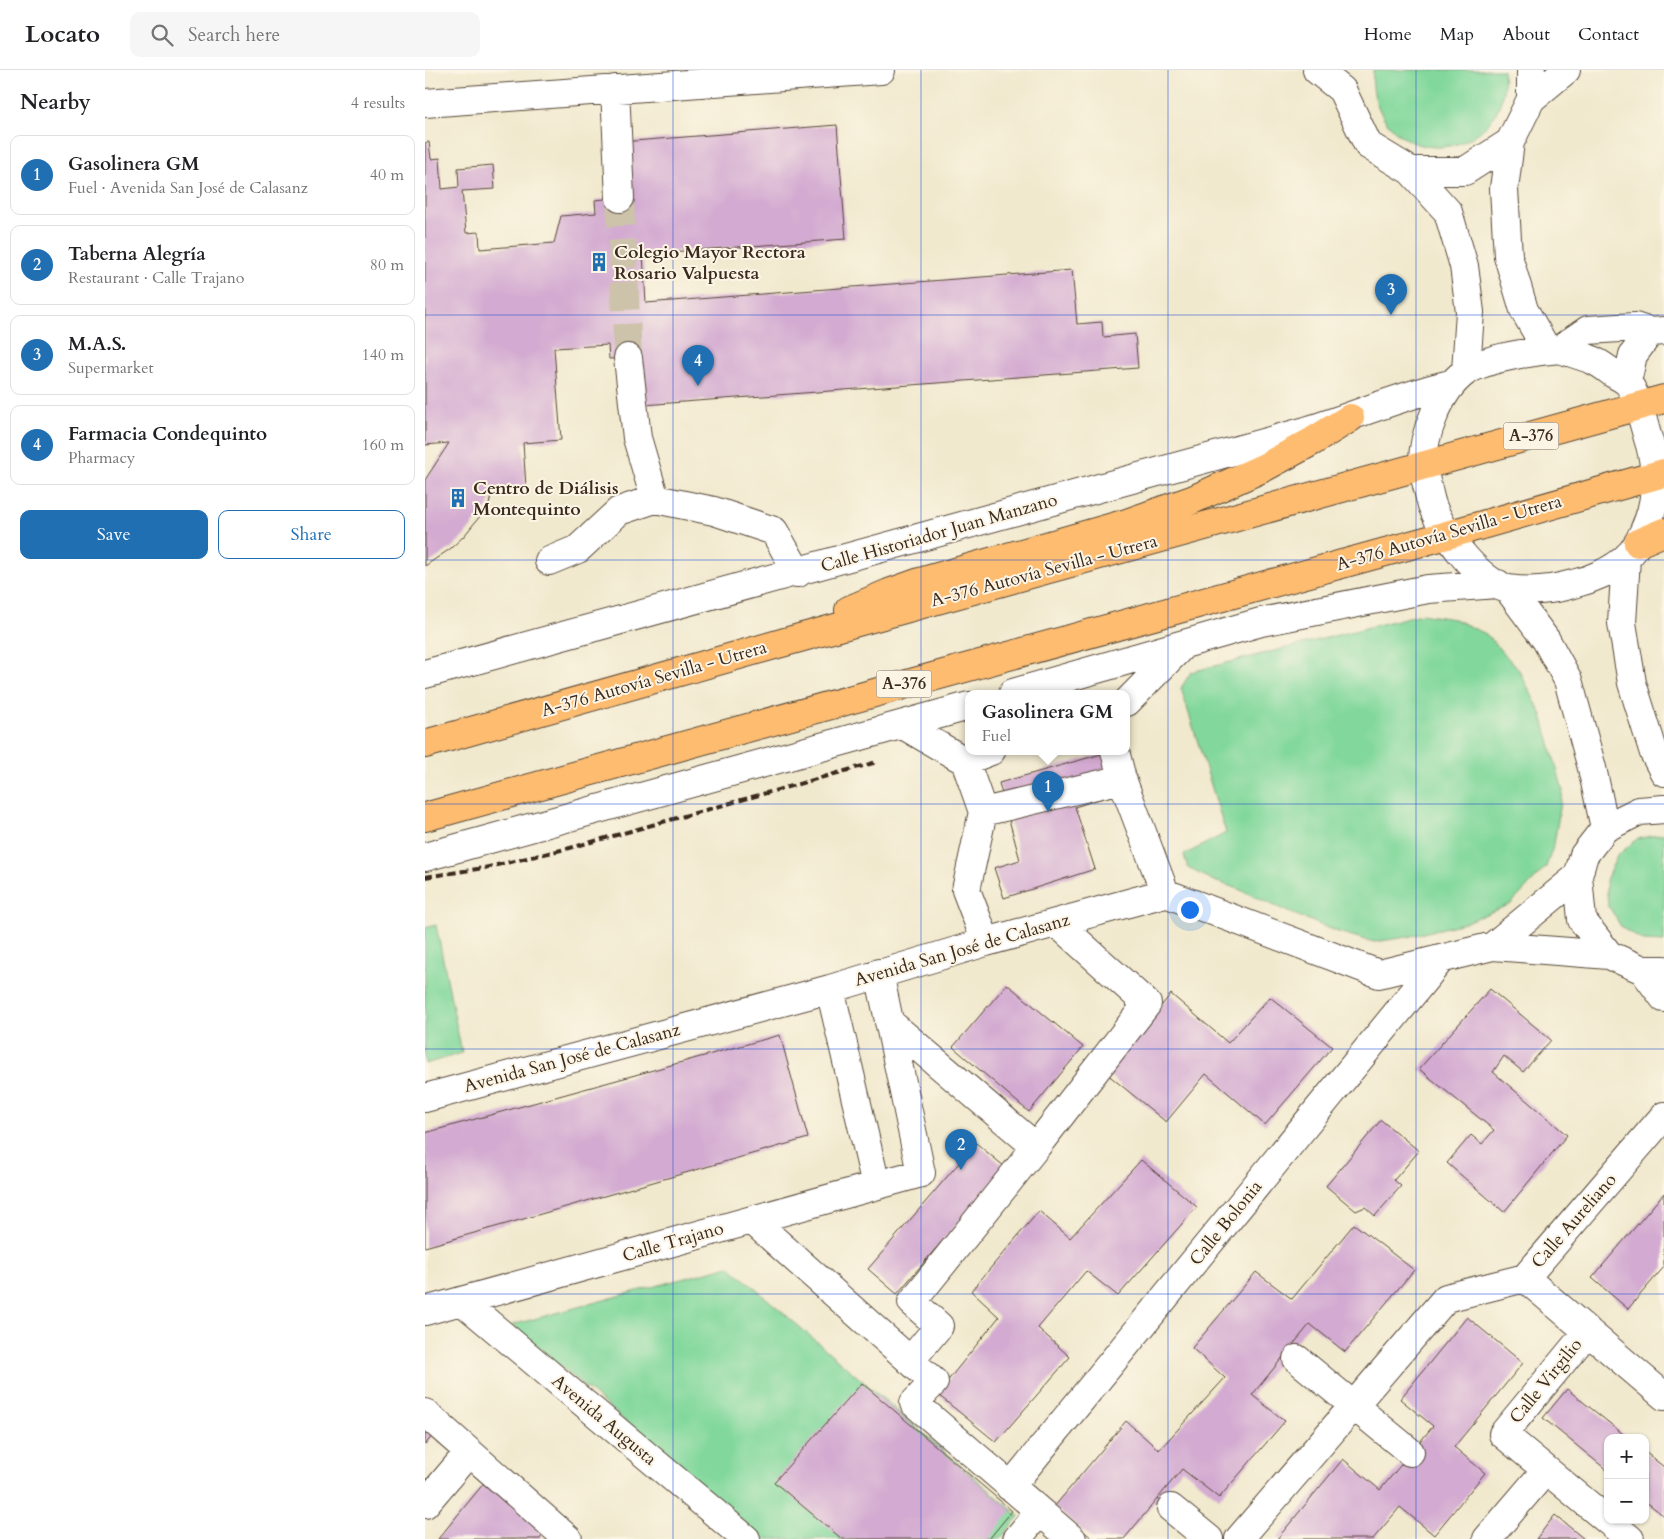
<!DOCTYPE html>
<html lang="en">
<head>
<meta charset="utf-8">
<style>
  :root { --surface:#fff; --page:#f6f6f6; --text:#202124; --muted:#757577; --line:#e0e0e0; --accent:#1f6fb2 }
  body { margin:0; font-family:Cardo,serif; background:var(--page); color:var(--text) }
  .controls { position:absolute; right:15px; bottom:15px; display:grid; overflow:hidden; border-radius:10px; box-shadow:0 1px 4px #0004 }
  .controls button { width:45px; height:45px; display:grid; place-items:center; padding:0; border:0; border-bottom:1px solid var(--line); background:var(--surface); color:var(--text); font:25px sans-serif }
  .you { position:absolute; left:764px; top:839px; width:18px; height:18px; margin:-12px; border:4px solid #fff; border-radius:50%; background:#1a73e8; box-shadow:0 0 0 8px #1a73e833 }
  .badge { display:grid; place-items:center; width:32px; height:32px; border-radius:50%; background:var(--accent); color:#fff; font-size:16px; font-weight:700 }
  .pin { position:absolute; translate:-50% -41px; filter:drop-shadow(0 1px 2px #0008) }
  .pin::after { content:''; position:absolute; top:26px; width:18px; height:15px; background:inherit; clip-path:polygon(0 0,100% 0,50% 100%) }
  .popup { position:absolute; left:540px; top:620px; width:165px; height:65px; box-sizing:border-box; display:grid; place-content:center; border-radius:10px; background:var(--surface); filter:drop-shadow(0 1px 4px #0005); font-size:16px; white-space:nowrap; color:var(--muted) }
  .popup b { font-size:19px; color:var(--text) }
  .popup::after { content:''; position:absolute; left:50%; top:100%; margin-left:-10px; border:10px solid transparent; border-top-color:var(--surface) }
  .list { margin:0; padding:0; list-style:none }
  h2 { display:flex; justify-content:space-between; align-items:center; height:65px; margin:0; padding:0 20px; font-size:21px }
  h2 small { font-size:16px; font-weight:400; color:var(--muted) }
  .list li { display:grid; grid-template-columns:32px 1fr auto; gap:15px; align-items:center; box-sizing:border-box; height:80px; margin:0 10px 10px; padding:0 10px; border:1px solid var(--line); border-radius:10px }
  .list b { display:block; font-size:19px; white-space:nowrap }
  .list p { margin:0; font-size:16px; white-space:nowrap; color:var(--muted) }
  .list em { font-size:16px; font-style:normal; color:var(--muted) }
  .actions { display:flex; gap:10px; padding:15px 20px }
  .actions a { flex:1; padding:11px 0; border:1px solid var(--accent); border-radius:10px; text-align:center; font-size:18px; color:var(--accent) }
  .actions .main { background:var(--accent); color:#fff }
  .icon { flex:none; width:28px; height:28px; fill:none; stroke:currentColor; stroke-width:2; stroke-linecap:round; stroke-linejoin:round }
  .map { position:relative; flex:none; width:1239px; height:1469px; overflow:hidden }
  header { display:flex; align-items:center; gap:30px; box-sizing:border-box; height:70px; padding:0 25px; background:var(--surface); border-bottom:1px solid var(--line) }
  header strong { font-size:24px }
  nav { display:flex; gap:28px; margin-inline-start:auto; font-size:18px }
  .search { width:350px; height:45px; background:var(--page); display:flex; align-items:center; gap:12px; box-sizing:border-box; padding:0 18px; border-radius:10px; color:var(--muted); font-size:19px }
  main { display:flex }
  aside { flex:1; background:var(--surface) }
  .map>svg:first-child { display:block }
</style>
</head>
<body>
<header>
<strong>Locato</strong>
<div class="search"><svg class="icon" aria-label="search" viewBox="0 0 24 24"><circle cx="10" cy="10" r="6"/><path d="M15 15l6 6"/></svg>Search here</div>
<nav><a>Home</a><a>Map</a><a>About</a><a>Contact</a></nav>
</header>
<main>
<aside>
<h2>Nearby<small>4 results</small></h2>
<ul class="list">
<li><span class="badge">1</span><div><b>Gasolinera GM</b><p>Fuel · Avenida San José de Calasanz</p></div><em>40 m</em></li>
<li><span class="badge">2</span><div><b>Taberna Alegría</b><p>Restaurant · Calle Trajano</p></div><em>80 m</em></li>
<li><span class="badge">3</span><div><b>M.A.S.</b><p>Supermarket</p></div><em>140 m</em></li>
<li><span class="badge">4</span><div><b>Farmacia Condequinto</b><p>Pharmacy</p></div><em>160 m</em></li>
</ul>
<div class="actions"><a class="main">Save</a><a>Share</a></div>
</aside>
<div class="map">
<svg width="1239" height="1469" viewBox="0 0 1239 1469">
  <rect width="100%" height="100%" fill="#fcf5e5"/>
  <filter id="ink" filterUnits="userSpaceOnUse"><feTurbulence type="fractalNoise" baseFrequency=".02" numOctaves="2"/><feDisplacementMap in="SourceGraphic" scale="10" xChannelSelector="R" yChannelSelector="G"/><feConvolveMatrix kernelMatrix="1 2 1 2 8 2 1 2 1" color-interpolation-filters="sRGB"/></filter>
  <filter id="wash" filterUnits="userSpaceOnUse"><feTurbulence type="fractalNoise" baseFrequency=".0096" numOctaves="4" result="noise"/><feDisplacementMap in="SourceGraphic" scale="20" xChannelSelector="R" yChannelSelector="G"/><feGaussianBlur stdDeviation="1.12" result="paint"/><feColorMatrix in="noise" values="0 0 0 0 0 0 0 0 0 0 0 0 0 0 0 0 0 1.4 0 .05"/><feComposite in="paint" operator="in"/></filter>
  <g filter="url(#wash)">
    <rect width="100%" height="100%" fill="#f1e9ce"/>
    <path fill="#82d89c" stroke="#5e815d" d="M948,0H1078C1079,11 1079,23 1075,34C1065,63 1031,82 1001,76C965,70 944,35 948,0Z
      M996,544L1029,549L1061,564L1094,600L1117,645L1138,721L1129,774L1121,797L1086,834L1039,853L982,867L949,872L913,862L861,841L811,818L789,811L763,798L759,785L801,763L756,618L766,602Z
      M1238,764L1239,765V872L1219,871L1197,858L1183,835L1181,810L1192,786L1212,769Z
      M11,855L37,983L0,994V858Z
      M304,1196L594,1446L575,1469H339L87,1255Z"/>
    <g id="blocks">
      <path fill="#d3aad1" d="M412,55L421,169L218,184L221,233L647,200L652,254L677,252L678,267L710,264L713,298L218,335L215,287L184,289L183,275L129,278L136,370L98,373L101,417L67,419L64,435L39,466L25,479L0,496V410L24,373L0,375V73L4,72L6,89L15,88L17,119L34,117L33,98L68,95L70,119L37,121L41,163L54,162L55,179L129,173L136,146L171,143L170,130L200,127L196,72Z
        M687,681L712,717L650,737L670,799L579,828L569,798L595,790L574,713Z
        M582,914L658,977L604,1042L528,977Z
        M1065,919L1126,970L1098,1002L1079,986L1068,1002L1142,1065L1079,1142L1022,1093L1046,1065L1057,1074L1069,1060L994,999Z
        M746,924L803,973L845,927L907,977L840,1055L781,1004L741,1052L681,1003Z
        M355,965L383,1068L0,1177V1063Z
        M956,1050L994,1081L969,1110L976,1116L950,1146L940,1137L931,1141L901,1116Z
        M551,1073L580,1097L472,1224L443,1199Z
        M716,1090L772,1137L693,1226L661,1201L613,1258L645,1287L571,1372L512,1324L574,1247L546,1221L614,1141L645,1168Z
        M1239,1123V1197L1203,1239L1167,1208Z
        M929,1154L989,1200L920,1282L885,1254L827,1325L860,1351L794,1428L757,1399L699,1469H668L629,1437L701,1351L734,1380L800,1308L767,1278L831,1202L867,1229Z
        M1042,1247L1098,1293L1029,1377L1060,1403L1009,1465L975,1437L948,1469H852L918,1389L955,1420L1008,1356L975,1329Z
        M437,1313L587,1441L564,1469H417L349,1412Z
        M1142,1319L1203,1368H1183V1401L1118,1348Z
        M0,1360L7,1366L0,1375Z
        M1220,1382L1239,1397V1446L1220,1431Z
        M64,1407L124,1457L115,1469H13Z
        M1130,1445L1159,1469H1111Z"/>
    </g>
  </g>
  <g filter="url(#ink)">
    <use href="#blocks" fill-opacity="0" stroke="#564738" stroke-width="1"/>
    <g fill="none" stroke-linecap="round" stroke-linejoin="round">
      <path stroke="#cdc3ab" stroke-width="28" stroke-dasharray="28 14" stroke-linecap="butt" d="M195,128L203,288"/>
      <g stroke="#564738" stroke-width="30">
        <path id="minor" d="M892,0L917,20L943,75L986,101L1023,142L1039,196L1045,242L1041,301
          M190,19L195,128
          M1106,29L1141,0
          M0,33L456,0
          M1085,72L1079,119L1083,186L1099,240L1122,280
          M986,101H1040L1085,72L1106,29V0
          M1135,279C1145,283 1156,285 1167,290C1175,293 1182,299 1189,304C1193,306 1198,309 1202,312C1211,322 1218,351 1222,365C1233,398 1234,431 1218,463C1214,472 1208,482 1201,488C1187,501 1165,510 1148,514C1127,520 1105,522 1084,519C1055,515 1011,456 1005,428C1003,418 999,406 998,395C997,366 1015,320 1040,302C1060,288 1109,281 1135,279Z
          M1135,279L1163,260L1210,257L1225,262L1239,261
          M203,288L212,368L230,429
          M1202,312L1208,285L1225,262
          M1201,488L1197,553L1207,613L1229,683L1239,702
          M124,491L153,479L194,441L230,429L289,441L349,461L373,503
          M1083,519L1121,570L1143,610L1167,698L1180,758
          M0,604L881,361C930,346 977,325 1026,314
          M588,623L836,552L1003,519L1073,514
          M702,632L757,576
          M478,655L540,691L558,742L697,709L690,681
          M540,691L566,681
          M697,709L740,823
          M1239,739L1214,741L1180,758L1159,785L1153,806L1157,850L1184,885L1218,900H1239
          M558,742L541,820L561,872
          M0,787L544,636
          M1068,876L1153,806
          M1218,900L1239,928
          M405,919L451,1115
          M464,952L611,1077L722,934L632,853
          M0,1028L405,919L561,872L740,823L954,904L1068,876L1184,885
          M1239,1046L1100,1208L1239,1326
          M327,1150L509,1312L489,1333L647,1469
          M37,1231L321,1469
          M0,1241L496,1103L454,903
          M1163,1261L1078,1364L1205,1469
          M872,1289L985,1382
          M485,1291L514,1256L487,1232L611,1077
          M0,1343L143,1469
          M585,1417L1016,889
          M0,1434L44,1382
          M746,1438L784,1469
          M592,1469L614,1442
          M814,1469L1021,1228L1100,1208
          M1062,1469L1121,1400"/>
      </g>
      <g stroke="#564738" stroke-width="30">
        <path id="major" d="M424,540L464,523L495,512L702,453L767,430L840,397L888,371L925,348
          M0,674L360,572L1239,329
          M0,747L1022,465L1239,403"/>
      </g>
      <g stroke="#564738" stroke-width="30">
        <path id="highway" d="M1213,473L1239,462"/>
      </g>
      <use href="#minor" stroke="#fff" stroke-width="28"/>
      <use href="#major" stroke="#fdbc6f" stroke-width="28"/>
      <use href="#highway" stroke="#fdbc6f" stroke-width="28"/>
      <path stroke="#3b2a1e" stroke-width="4" stroke-dasharray="8 4" stroke-linecap="butt" d="M0,807L59,798L145,778L452,692"/>
    </g>
  </g>
  <path fill="none" stroke="#1d4ed8" stroke-width="1" stroke-opacity="0.55" d="M248,0V1469M496,0V1469M743,0V1469M991,0V1469M0,245H1239M0,490H1239M0,734H1239M0,979H1239M0,1224H1239"/>
  <defs>
    <g id="building-bare" transform="scale(1.5)"><path d="M-4-6H4V6H1V3H-1V6H-4ZM-2.5-4.3h1.7v1.8h-1.7ZM.8-4.3h1.7v1.8H.8ZM-2.5-1h1.7V.8h-1.7ZM.8-1h1.7V.8H.8Z" fill="#1f6fb2" stroke="#fcf5e5" stroke-width="2.5" paint-order="stroke"/></g>
  </defs>
  <g fill-rule="evenodd">
    <use href="#building-bare" x="174" y="192"/>
    <use href="#building-bare" x="33" y="428"/>
  </g>
  <g text-anchor="middle" dominant-baseline="central" stroke-width="4" stroke-linejoin="round" paint-order="stroke">
    <g fill="#fcf5e5" stroke="#75675a" stroke-width="1">
      <rect x="1078.5" y="352.5" width="55" height="27" rx="4"/>
      <rect x="451.5" y="600.5" width="55" height="27" rx="4"/>
    </g>
    <g font-size="16" font-weight="bold" fill="#3b2a1e">
      <text x="1106" y="366">A-376</text>
      <text x="479" y="614">A-376</text>
    </g>
    <g font-size="18" font-weight="bold" fill="#3b2a1e" stroke="#fcf5e5" text-anchor="start">
      <text x="189" y="182">Colegio Mayor Rectora<tspan x="189" dy="21">Rosario Valpuesta</tspan></text>
      <text x="48" y="418">Centro de Diálisis<tspan x="48" dy="21">Montequinto</tspan></text>
    </g>
    <g font-size="18" fill="#3b2a1e" stroke="#fcf5e5">
      <text transform="translate(514 463) rotate(-16)">Calle Historiador Juan Manzano</text>
      <text transform="translate(1024 463) rotate(-16)">A-376 Autovía Sevilla - Utrera</text>
      <text transform="translate(619 501) rotate(-15)">A-376 Autovía Sevilla - Utrera</text>
      <text transform="translate(229 609) rotate(-16)">A-376 Autovía Sevilla - Utrera</text>
      <text transform="translate(537 880) rotate(-16)">Avenida San José de Calasanz</text>
      <text transform="translate(147 988) rotate(-15)">Avenida San José de Calasanz</text>
      <text transform="translate(1149 1151) rotate(-49)">Calle Aureliano</text>
      <text transform="translate(801 1153) rotate(-51)">Calle Bolonia</text>
      <text transform="translate(248 1172) rotate(-16)">Calle Trajano</text>
      <text transform="translate(1121 1311) rotate(-51)">Calle Virgilio</text>
      <text transform="translate(179 1350) rotate(40)">Avenida Augusta</text>
    </g>
  </g>
</svg>
<div class="controls">
<button>+</button>
<button>−</button>
</div>
<div class="you"></div>
<div class="pin badge" style="left:623px;top:742px">1</div>
<div class="popup"><b>Gasolinera GM</b>Fuel</div>
<div class="pin badge" style="left:536px;top:1100px">2</div>
<div class="pin badge" style="left:966px;top:245px">3</div>
<div class="pin badge" style="left:273px;top:316px">4</div>
</div>
</main>
</body>
</html>
